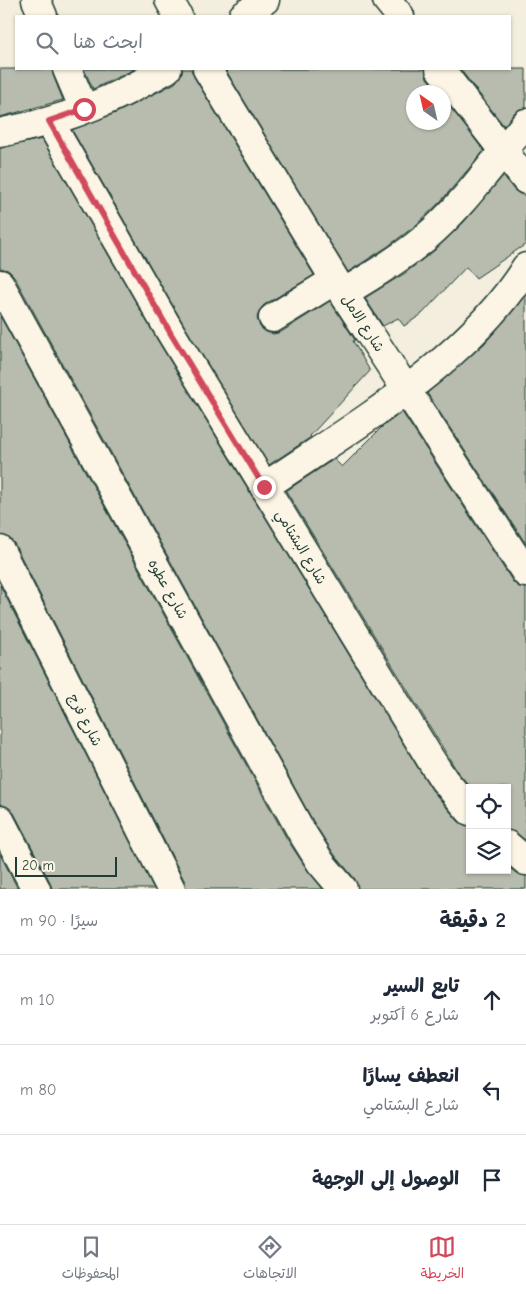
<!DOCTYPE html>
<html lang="ar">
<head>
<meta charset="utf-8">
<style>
  :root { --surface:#fff; --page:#f6f6f7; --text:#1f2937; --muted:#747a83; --line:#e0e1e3; --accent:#d1495b }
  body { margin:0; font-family:"Comic Neue","Playpen Sans Arabic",sans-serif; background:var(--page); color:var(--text); direction:rtl }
  .controls { position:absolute; right:15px; bottom:15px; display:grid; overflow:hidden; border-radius:0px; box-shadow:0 1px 4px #0004 }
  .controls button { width:45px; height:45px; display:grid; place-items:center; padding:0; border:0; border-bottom:1px solid var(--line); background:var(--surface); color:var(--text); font:25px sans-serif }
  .compass { position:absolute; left:406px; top:85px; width:45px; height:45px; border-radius:50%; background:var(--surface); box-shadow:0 1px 4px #0004; rotate:326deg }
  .scale { position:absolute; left:15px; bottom:12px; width:102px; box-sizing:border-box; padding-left:5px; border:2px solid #1f3d34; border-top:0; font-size:14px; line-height:18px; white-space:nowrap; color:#1f3d34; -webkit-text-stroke:4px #fcf5e5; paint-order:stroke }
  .stop { position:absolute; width:15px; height:15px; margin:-11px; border:4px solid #d1495b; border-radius:50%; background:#fff }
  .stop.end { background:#d1495b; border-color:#fff; box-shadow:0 1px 5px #0008 }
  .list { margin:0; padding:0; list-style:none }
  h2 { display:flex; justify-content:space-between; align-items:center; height:65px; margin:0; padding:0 20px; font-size:21px }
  h2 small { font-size:16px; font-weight:400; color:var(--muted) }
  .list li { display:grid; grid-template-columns:32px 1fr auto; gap:15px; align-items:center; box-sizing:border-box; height:90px; padding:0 20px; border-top:1px solid var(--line) }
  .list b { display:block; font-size:19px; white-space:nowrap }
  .list p { margin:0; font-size:16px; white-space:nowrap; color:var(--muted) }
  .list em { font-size:16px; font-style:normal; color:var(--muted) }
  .icon { flex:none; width:28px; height:28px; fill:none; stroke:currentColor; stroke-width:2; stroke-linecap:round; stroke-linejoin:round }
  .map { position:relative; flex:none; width:526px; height:889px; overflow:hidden; direction:ltr }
  .search { position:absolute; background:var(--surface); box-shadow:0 1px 4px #0004; left:15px; right:15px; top:15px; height:55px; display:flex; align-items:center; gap:12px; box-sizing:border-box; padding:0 18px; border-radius:0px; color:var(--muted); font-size:19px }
  .sheet { height:335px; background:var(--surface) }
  nav { display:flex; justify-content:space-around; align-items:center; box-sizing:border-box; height:70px; border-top:1px solid var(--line); background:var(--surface); font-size:14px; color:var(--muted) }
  nav a { display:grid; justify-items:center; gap:2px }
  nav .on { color:var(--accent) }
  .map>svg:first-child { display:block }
</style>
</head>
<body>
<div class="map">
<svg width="526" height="889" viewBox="0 0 526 889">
  <rect width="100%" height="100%" fill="#f3eede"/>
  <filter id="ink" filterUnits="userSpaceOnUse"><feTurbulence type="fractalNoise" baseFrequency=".02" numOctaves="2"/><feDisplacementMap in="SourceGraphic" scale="10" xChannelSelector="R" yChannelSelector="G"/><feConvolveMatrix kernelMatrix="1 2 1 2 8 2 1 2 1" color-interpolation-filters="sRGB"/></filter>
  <g filter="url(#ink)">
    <path fill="#b8bcae" stroke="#1f3d34" d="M0,69H52L53,75L63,100L0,117Z
      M84,69H135L93,89Z
      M183,69H191L194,77L314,275L264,305L259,311L257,318L260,327L266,332L274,334L281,332L330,301L355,340L353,341L370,371L310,436L311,437L269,465L184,325L72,130L116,113L160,91L175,83L180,77Z
      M225,69H425L427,78L438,92H414V122H444V99L484,151L441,201L415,226L387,247L348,272Z
      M460,69H526V108L520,109L514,113L504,126Z
      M42,139L158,341L418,768L432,790L458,821L464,825L470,826V870H507V866L516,873L526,876V889H358L355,879L334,854L314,823L14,276L8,270L0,268V148Z
      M503,176L514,190L520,194L526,195V244L476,278L466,267L422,314L404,326L398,318L383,326L365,298L405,273L435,250L464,222Z
      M526,294V544L427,393L484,344L513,311Z
      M0,316L287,839L308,871L323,889H186L185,882L14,543L8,537L0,535Z
      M402,412L513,582L519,587L526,588V841L517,833L507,830V788H471L457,771L286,491L334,459L342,467L382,427Z
      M0,585L154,889H52L50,882L14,813L8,807L0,804Z
      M0,854L18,889H0Z"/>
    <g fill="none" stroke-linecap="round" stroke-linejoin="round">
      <g stroke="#1f3d34" stroke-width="31">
        <path id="street" d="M36,0L43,16
          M169,0L178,16
          M387,0L400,16
          M243,16L265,0
          M67,69L84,109
          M207,69L343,293L526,573
          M440,69L526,180
          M49,121L171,333L431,760L444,780L470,811
          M0,133C16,129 33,126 49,121C91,110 130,90 167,69
          M0,284L301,831L321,863L343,889
          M343,293C372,276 400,259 425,238C463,206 494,161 526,123
          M273,318L335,280
          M264,487C354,426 468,361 526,267
          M0,550L171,889
          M0,820L36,889
          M507,845L526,861"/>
      </g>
      <use href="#street" stroke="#fcf5e5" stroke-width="28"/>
    </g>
  </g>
  <g fill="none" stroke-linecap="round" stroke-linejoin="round" filter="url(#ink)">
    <path stroke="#d1495b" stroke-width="6" d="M84,109L49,121L171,334L264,487"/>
  </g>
  <g text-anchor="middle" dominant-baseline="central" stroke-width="4.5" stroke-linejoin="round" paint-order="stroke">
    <g font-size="14" fill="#1f3d34" stroke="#fcf5e5">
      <text transform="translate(363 323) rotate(57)">شارع الامل</text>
      <text transform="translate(301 547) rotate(59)">شارع البشتامي</text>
      <text transform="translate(168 589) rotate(61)">شارع عطوه</text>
      <text transform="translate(85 720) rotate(63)">شارع فرج</text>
    </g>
  </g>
</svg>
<div class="controls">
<button><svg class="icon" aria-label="locate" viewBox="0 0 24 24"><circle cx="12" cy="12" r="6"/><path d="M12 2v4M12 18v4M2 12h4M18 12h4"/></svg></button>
<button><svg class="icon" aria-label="layers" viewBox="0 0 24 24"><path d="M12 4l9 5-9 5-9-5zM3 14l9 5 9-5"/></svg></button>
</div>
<svg class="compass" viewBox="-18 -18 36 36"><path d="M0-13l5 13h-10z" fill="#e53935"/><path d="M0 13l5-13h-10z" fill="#747a83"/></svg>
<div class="scale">20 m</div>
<div class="stop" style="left:84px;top:109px"></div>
<div class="stop end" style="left:264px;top:487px"></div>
<div class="search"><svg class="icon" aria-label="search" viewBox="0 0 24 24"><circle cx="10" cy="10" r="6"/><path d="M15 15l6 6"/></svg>ابحث هنا</div>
</div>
<section class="sheet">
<h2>2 دقيقة<small>سيرًا · 90 m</small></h2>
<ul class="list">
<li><svg class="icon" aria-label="ahead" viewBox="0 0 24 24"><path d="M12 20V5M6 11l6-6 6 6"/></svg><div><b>تابع السير</b><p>شارع 6 أكتوبر</p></div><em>10 m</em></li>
<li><svg class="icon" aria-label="left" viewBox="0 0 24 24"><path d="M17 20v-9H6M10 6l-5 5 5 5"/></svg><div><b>انعطف يسارًا</b><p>شارع البشتامي</p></div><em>80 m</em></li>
<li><svg class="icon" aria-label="arrive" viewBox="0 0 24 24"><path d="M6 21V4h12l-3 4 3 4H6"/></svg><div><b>الوصول إلى الوجهة</b></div></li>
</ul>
</section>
<nav>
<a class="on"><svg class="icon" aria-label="map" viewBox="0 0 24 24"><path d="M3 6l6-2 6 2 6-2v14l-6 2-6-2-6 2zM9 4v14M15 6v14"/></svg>الخريطة</a>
<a><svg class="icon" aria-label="directions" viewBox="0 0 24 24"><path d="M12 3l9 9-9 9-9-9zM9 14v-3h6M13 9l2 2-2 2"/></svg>الاتجاهات</a>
<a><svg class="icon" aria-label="saved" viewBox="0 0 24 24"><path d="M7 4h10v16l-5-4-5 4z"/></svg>المحفوظات</a>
</nav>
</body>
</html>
